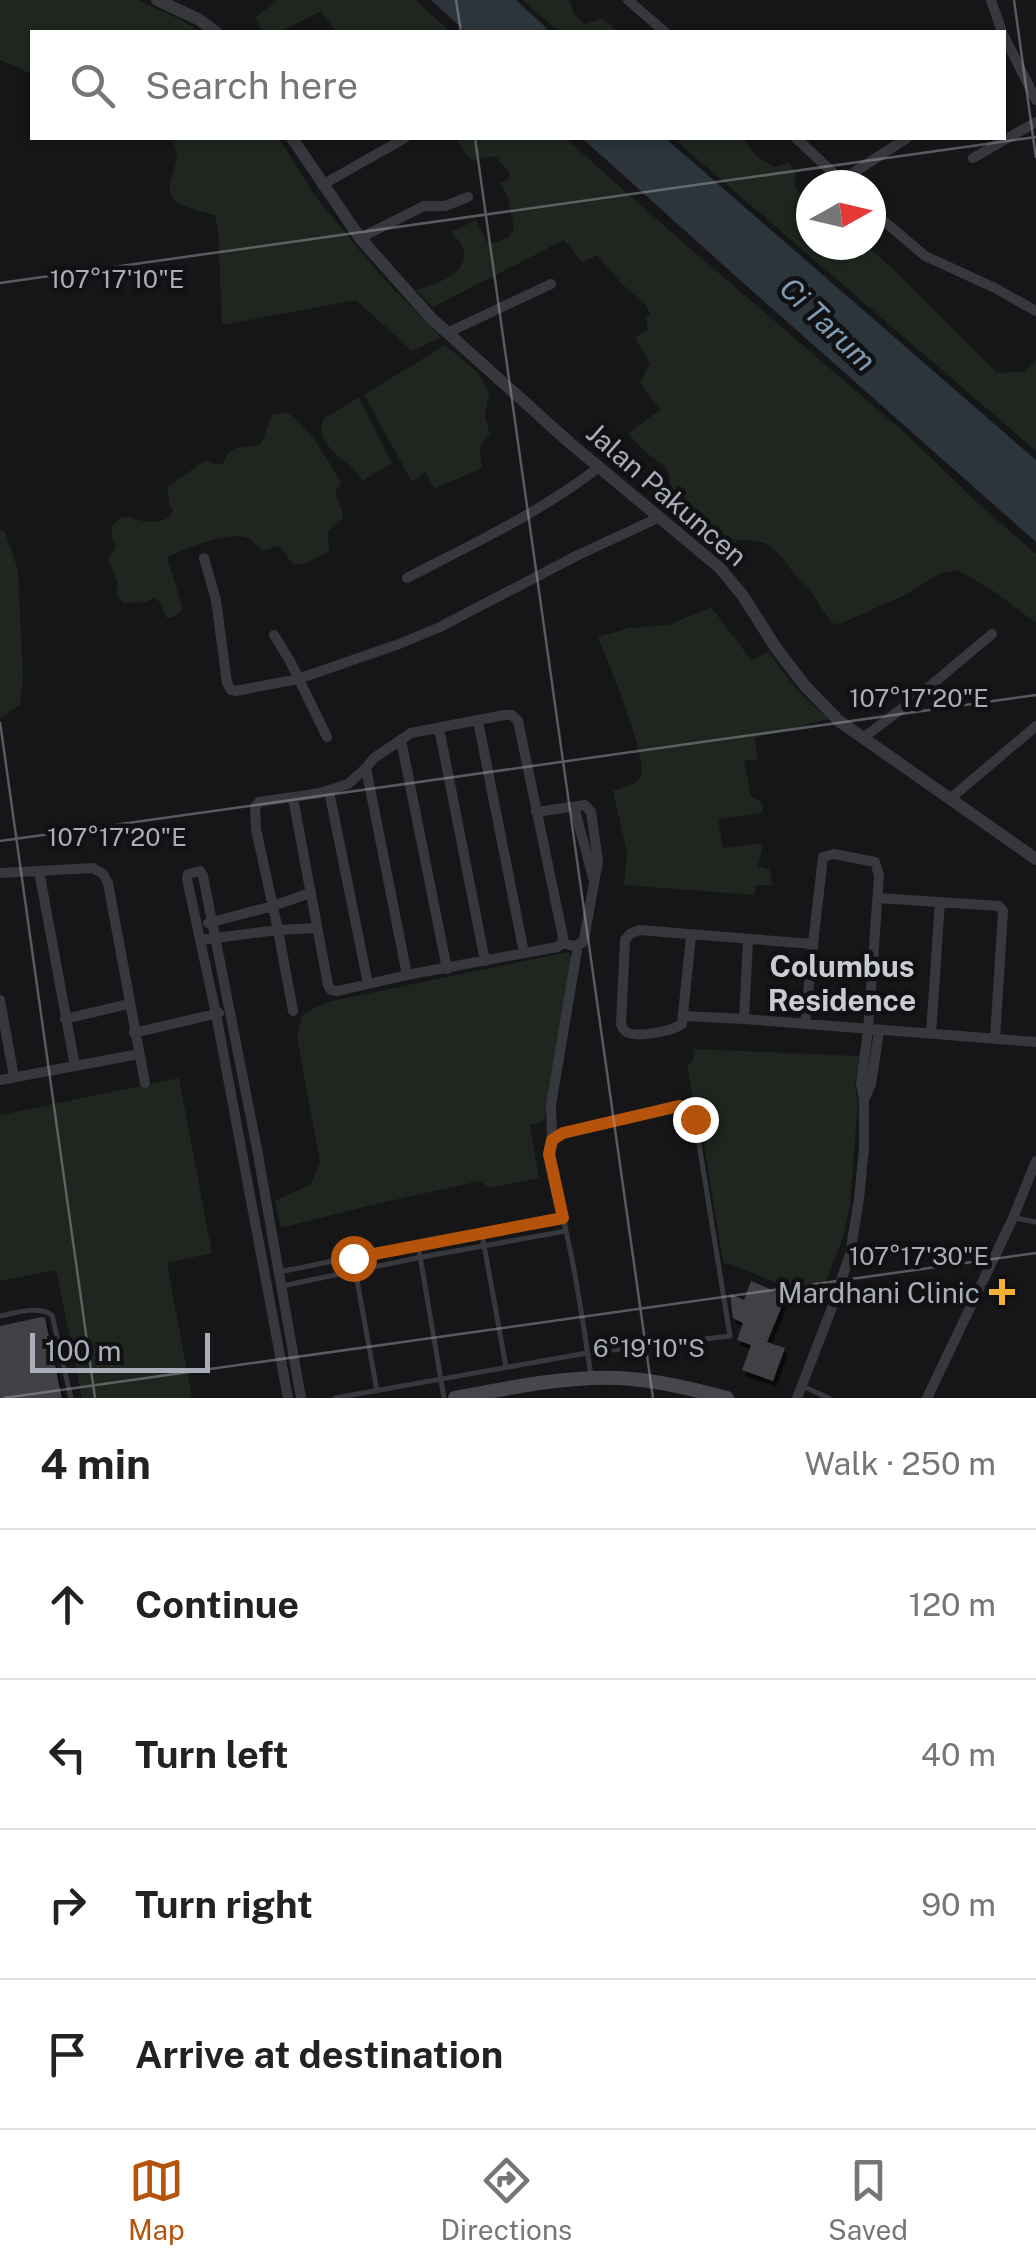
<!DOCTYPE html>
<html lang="en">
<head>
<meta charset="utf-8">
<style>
  :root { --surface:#fff; --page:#f2f2f2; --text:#222; --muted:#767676; --line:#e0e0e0; --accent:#b45309 }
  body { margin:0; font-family:"Public Sans",sans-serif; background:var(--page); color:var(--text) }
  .compass { position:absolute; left:796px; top:170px; width:90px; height:90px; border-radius:50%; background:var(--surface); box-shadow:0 2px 8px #0004; rotate:82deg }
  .scale { position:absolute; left:30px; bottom:25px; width:180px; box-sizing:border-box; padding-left:10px; border:5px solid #a8adb8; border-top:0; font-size:28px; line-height:35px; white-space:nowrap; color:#a8adb8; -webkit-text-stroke:8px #111113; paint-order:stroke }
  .stop { position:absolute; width:30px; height:30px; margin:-22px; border:8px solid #b45309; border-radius:50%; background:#fff }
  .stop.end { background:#b45309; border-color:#fff; box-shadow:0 2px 10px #0008 }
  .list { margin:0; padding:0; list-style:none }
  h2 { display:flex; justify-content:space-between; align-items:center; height:130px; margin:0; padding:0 40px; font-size:42px }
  h2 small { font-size:32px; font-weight:400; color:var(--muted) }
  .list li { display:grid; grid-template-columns:65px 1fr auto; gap:30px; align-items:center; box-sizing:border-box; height:150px; padding:0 40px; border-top:2px solid var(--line) }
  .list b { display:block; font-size:38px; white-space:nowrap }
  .list em { font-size:32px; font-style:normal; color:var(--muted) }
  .icon { flex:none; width:55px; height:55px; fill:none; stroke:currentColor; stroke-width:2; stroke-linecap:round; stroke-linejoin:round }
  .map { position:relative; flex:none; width:1036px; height:1398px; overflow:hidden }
  .search { position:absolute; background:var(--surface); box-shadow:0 2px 8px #0004; left:30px; right:30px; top:30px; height:110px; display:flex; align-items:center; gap:25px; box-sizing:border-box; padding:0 35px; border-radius:0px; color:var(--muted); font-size:38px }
  .sheet { height:730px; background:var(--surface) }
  nav { display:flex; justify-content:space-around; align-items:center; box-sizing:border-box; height:140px; border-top:2px solid var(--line); background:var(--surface); font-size:28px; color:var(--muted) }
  nav a { display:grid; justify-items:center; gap:5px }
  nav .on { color:var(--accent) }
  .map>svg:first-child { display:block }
</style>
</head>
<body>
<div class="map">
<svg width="1036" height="1398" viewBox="0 0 1036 1398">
  <defs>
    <filter id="shadow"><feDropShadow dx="3" dy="5.5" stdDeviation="0" flood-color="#0009"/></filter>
  </defs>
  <rect width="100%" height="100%" fill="#161618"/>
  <path fill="#1e261f" d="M0,0H138L179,19L202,32H32V74L0,60Z
    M277,0H415L451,32H336L321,11L279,32H263L255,18Z
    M523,0H569L574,14L585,24L602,19L619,32H559Z
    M170,138H279L315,196L380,275L441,337L412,351L356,300L222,325L218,230L215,215C130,198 196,171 170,138Z
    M456,138H565L679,239L905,433L983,508L1036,554V623L992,590L957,570L941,573L905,595L842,623L832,624C824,613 818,601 810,591C807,587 802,584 799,580C778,554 777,539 737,540L727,554L675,507L668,471L663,465L644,451L628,433L661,409L651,398L640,382L650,363L635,338L648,330L646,319L650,314L646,305L622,284L597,255L582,262L564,240L433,307L416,290C433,284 466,277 464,252C464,245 456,238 451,232L476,220L487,242L491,244L509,237L514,228C510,212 511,197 500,183L508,179L510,173L495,156L473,160L468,157Z
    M673,138H743L757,157L775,167L789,162L796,173L794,186C813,208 811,217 811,245H866L893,269L997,373L1025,372L1036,359V451Z
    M445,345L476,371L482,379L489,393L485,417L490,434C477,444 480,453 482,468C466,476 450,480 435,489L425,472L412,482L364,395Z
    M359,397L392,463L362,481C351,459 313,448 323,419Z
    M285,412C308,423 328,460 341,483L335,492L343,513L342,519L328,531L329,552L301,565L293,564L279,546L262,551C258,547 254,542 250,539C232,528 184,550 167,557L183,609L172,618H167L160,602L153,598L145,602L123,603L116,595L118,583L108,559L116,547L112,538V526C127,508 133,522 151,522C156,522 164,520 168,518L173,510L169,505L168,487C182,478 193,468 206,460L215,464H223C231,441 242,450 261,444L272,415Z
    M0,530L5,532L18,570L23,677L20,705L0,718Z
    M711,607L752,661L768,651C786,677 804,700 829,719L754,738L758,759L744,761L751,796L762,803V813L718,819L723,848L755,844L763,845L758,866L769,869L773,885H756L755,895L624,885L627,853L613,791C621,788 637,785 641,776C648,756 607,660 598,637L629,628L669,625Z
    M568,952L572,958L544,1121L530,1125L539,1178L489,1188L480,1181L367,1206L281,1228L275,1201L311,1184L320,1162L297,1038L301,1017L308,1011L331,1001Z
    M693,1049L859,1056L855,1088L858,1102L850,1206L842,1240L819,1299L723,1262L700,1120L694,1106L687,1065L690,1064L694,1058Z
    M179,1078L212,1253L167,1263L192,1398H82L56,1270L0,1281V1115Z"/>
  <path fill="#2c353c" d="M431,0H516L551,32H466Z
    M582,138H665L1036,460V542L741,281Z"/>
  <path fill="#404145" filter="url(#shadow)" d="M751,1281L786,1296L767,1342L785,1348L773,1381L742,1370L751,1345L737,1340L743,1323L733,1318L730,1294L744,1300Z
    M42,1317L45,1318L62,1398H0V1326Z"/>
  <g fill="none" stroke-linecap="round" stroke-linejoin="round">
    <path stroke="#37383d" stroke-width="5" d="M1016,1218L1036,1222
      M482,1234L506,1367
      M418,1244L444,1398
      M353,1258L377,1391
      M279,1272L418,1244L563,1218
      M282,1286L422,1257L566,1231
      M0,1316C16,1313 38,1305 52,1315L71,1398
      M802,1386L829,1398
      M335,1398L587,1353L730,1336L695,1119L689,1109L679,1106L563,1133L552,1140C546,1169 560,1202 566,1231C577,1278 584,1328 591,1376"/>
    <path stroke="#37383d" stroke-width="10" d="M628,0L665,32
      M991,0L1002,32
      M1004,36L1036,100
      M796,138L846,185
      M973,158L1036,122
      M842,180L907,138
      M322,185L405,138
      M871,210L925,256L995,288L1036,311
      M360,238L424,206H445L468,197
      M447,333L551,284
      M204,558L216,600L227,683L231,690L236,691L298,679L399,644L440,627L578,555L658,518
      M407,578C472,544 540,513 599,467
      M274,635L290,661L327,737
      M478,721L524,953
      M439,728L485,961
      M863,738L917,697L992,634
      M401,740L447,969
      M366,768L407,975
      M329,791L368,984
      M293,798L328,985L331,990L338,991L407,975L557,947L562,943L563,937L518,721L512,715H504L411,733L374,758L366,768L348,784L320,793L259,802L255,807L256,829L278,930L293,1011
      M951,798L1036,726
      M574,807L594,881
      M536,812L585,805L591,812L598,861L584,939L582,943L574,946L562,943
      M39,871L75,1066
      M0,873L93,868L103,874L108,883L145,1083
      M878,898L999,906L1003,911L995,1039
      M208,923L273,906L310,893
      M691,936L682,1024C673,1031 634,1039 625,1031C623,1029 622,1026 621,1024L625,940L630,934L639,930L813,944L805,1024
      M200,940L278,930L317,928
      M0,1000L14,1077
      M684,1016L744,1019L1036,1042
      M65,1019L128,1004
      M744,1019L748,941
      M134,1033L219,1013
      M931,1033L940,902
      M0,1080L139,1054
      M865,1098L871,1084L879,1031
      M552,1140L551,1105L578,945
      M288,1398L216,1014L187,879L188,874L200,871L203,876L257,1149L301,1398
      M797,1398L833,1305L850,1254L859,1199L864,1148V1099L861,1084L868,1030L879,876L875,862L834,854L823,857L813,944
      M927,1398L1013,1218L1036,1161"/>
    <path stroke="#37383d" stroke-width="12" d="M157,0L198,19L216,32
      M292,138L360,238L431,318L570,443L720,568L743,596L776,648L805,686L839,721L1036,859"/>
    <path stroke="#45474d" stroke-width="14" d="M455,1398C508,1388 565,1376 619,1378C656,1380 692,1389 727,1398"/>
  </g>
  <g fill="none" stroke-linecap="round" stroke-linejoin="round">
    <path stroke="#b45309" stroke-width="12" d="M353,1258L563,1218L549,1154L552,1140L563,1133L679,1106L688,1109L695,1119"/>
  </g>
  <path fill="none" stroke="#a8adb8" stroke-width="2.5" stroke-opacity="0.45" d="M456,0L461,32M1014,0L1036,158M475,138L653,1398M0,283L1036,137M0,722L95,1398M0,841L1036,695M4,1398L1036,1253"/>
  <path fill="#f2b134" stroke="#111113" stroke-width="4" d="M997 1277h10v10h10v10h-10v10h-10v-10h-10v-10h10z"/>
  <g text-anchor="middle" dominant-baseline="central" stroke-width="9" stroke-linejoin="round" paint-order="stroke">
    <g font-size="28" fill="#a8adb8" stroke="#111113">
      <text transform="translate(667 494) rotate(41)">Jalan Pakuncen</text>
    </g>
    <g font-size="28" fill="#a8adb8" stroke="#111113" text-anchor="end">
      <text x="980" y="1292">Mardhani Clinic</text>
    </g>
    <g font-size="30" font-style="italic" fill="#7f9bb3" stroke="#111113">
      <text transform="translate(828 324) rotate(44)">Ci Tarum</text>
    </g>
    <g font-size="30" font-weight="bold" fill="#c9ccd4" stroke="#111113">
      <text x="842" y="966">Columbus<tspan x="842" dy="34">Residence</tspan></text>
    </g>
  </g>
  <g font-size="25" text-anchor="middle" fill="#a8adb8" stroke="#111113" stroke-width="9" stroke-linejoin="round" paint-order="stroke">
    <text x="117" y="288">107°17'10"E</text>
    <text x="919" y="707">107°17'20"E</text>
    <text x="117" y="846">107°17'20"E</text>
    <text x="919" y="1265">107°17'30"E</text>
    <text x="649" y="1357">6°19'10"S</text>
  </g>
</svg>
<svg class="compass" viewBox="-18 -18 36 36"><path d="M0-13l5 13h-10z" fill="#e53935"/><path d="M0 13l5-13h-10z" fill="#767676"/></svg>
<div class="scale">100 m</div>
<div class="stop" style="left:353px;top:1258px"></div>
<div class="stop end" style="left:695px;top:1119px"></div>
<div class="search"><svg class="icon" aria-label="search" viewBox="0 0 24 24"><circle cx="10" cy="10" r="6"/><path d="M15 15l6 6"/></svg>Search here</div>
</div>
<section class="sheet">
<h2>4 min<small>Walk · 250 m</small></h2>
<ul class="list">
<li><svg class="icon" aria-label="ahead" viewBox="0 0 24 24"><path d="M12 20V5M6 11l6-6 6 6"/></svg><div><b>Continue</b></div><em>120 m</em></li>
<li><svg class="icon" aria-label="left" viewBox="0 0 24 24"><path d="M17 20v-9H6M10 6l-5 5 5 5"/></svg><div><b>Turn left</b></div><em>40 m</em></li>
<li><svg class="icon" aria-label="right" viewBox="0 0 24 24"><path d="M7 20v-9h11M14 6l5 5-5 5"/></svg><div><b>Turn right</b></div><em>90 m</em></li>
<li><svg class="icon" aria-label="arrive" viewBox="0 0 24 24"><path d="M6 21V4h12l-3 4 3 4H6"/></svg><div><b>Arrive at destination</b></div></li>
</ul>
</section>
<nav>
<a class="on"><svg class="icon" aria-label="map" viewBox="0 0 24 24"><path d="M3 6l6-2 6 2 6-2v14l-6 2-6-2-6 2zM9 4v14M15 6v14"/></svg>Map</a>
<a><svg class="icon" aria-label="directions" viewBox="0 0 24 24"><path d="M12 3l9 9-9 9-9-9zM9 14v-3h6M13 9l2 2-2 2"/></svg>Directions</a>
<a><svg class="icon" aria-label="saved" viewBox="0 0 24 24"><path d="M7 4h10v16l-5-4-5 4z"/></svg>Saved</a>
</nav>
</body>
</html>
